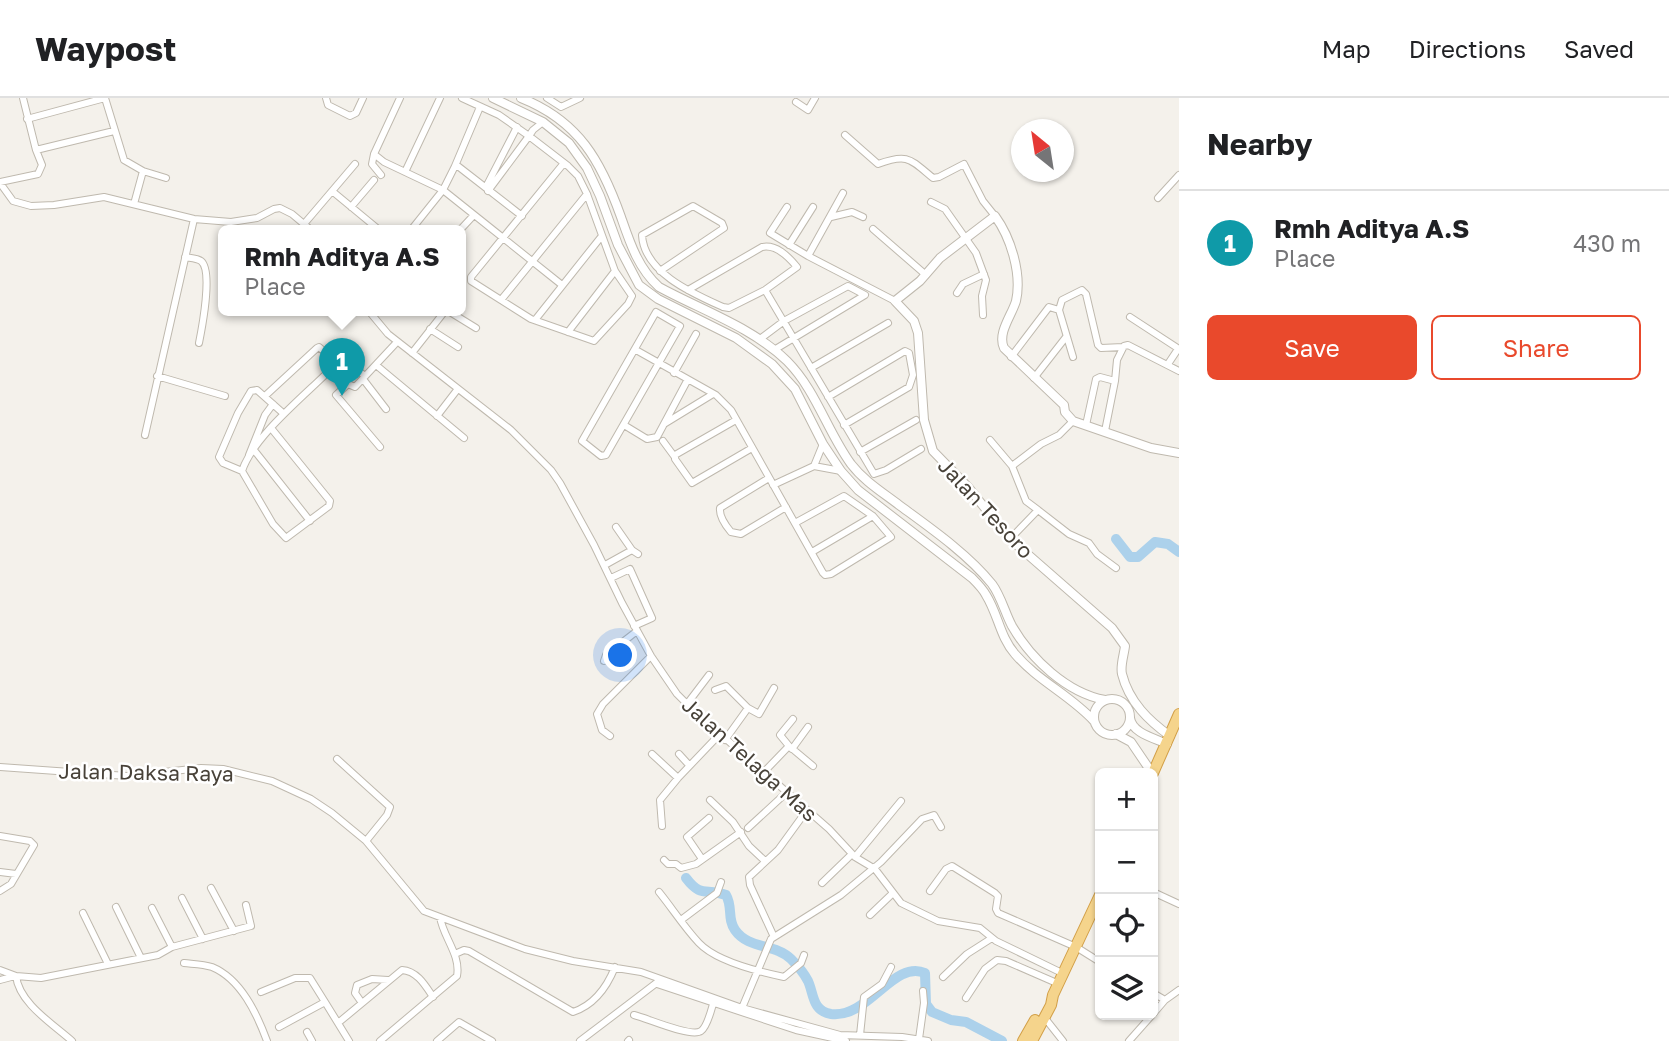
<!DOCTYPE html>
<html lang="en">
<head>
<meta charset="utf-8">
<style>
  :root { --surface:#fff; --page:#f6f6f6; --text:#202124; --muted:#757577; --line:#e0e0e0; --accent:#e9492c }
  body { margin:0; font-family:"Golos Text",sans-serif; background:var(--page); color:var(--text) }
  .controls { position:absolute; right:21px; bottom:21px; display:grid; overflow:hidden; border-radius:10px; box-shadow:0 2px 5px #0004 }
  .controls button { width:63px; height:63px; display:grid; place-items:center; padding:0; border:0; border-bottom:2px solid var(--line); background:var(--surface); color:var(--text); font:35px sans-serif }
  .compass { position:absolute; left:1011px; top:21px; width:63px; height:63px; border-radius:50%; background:var(--surface); box-shadow:0 2px 5px #0004; rotate:330deg }
  .you { position:absolute; left:621px; top:558px; width:24px; height:24px; margin:-18px; border:5px solid #fff; border-radius:50%; background:#1a73e8; box-shadow:0 0 0 10px #1a73e833 }
  .badge { display:grid; place-items:center; width:46px; height:46px; border-radius:50%; background:var(--accent); color:#fff; font-size:23px; font-weight:700 }
  .pin { position:absolute; translate:-50% -58px; filter:drop-shadow(0 2px 4px #0008) }
  .pin::after { content:''; position:absolute; top:37px; width:24px; height:21px; background:inherit; clip-path:polygon(0 0,100% 0,50% 100%) }
  .popup { position:absolute; left:218px; top:127px; width:248px; height:91px; box-sizing:border-box; display:grid; place-content:center; border-radius:10px; background:var(--surface); filter:drop-shadow(0 2px 5px #0005); font-size:23px; white-space:nowrap; color:var(--muted) }
  .popup b { font-size:26px; color:var(--text) }
  .popup::after { content:''; position:absolute; left:50%; top:100%; margin-left:-14px; border:14px solid transparent; border-top-color:var(--surface) }
  .list { margin:0; padding:0; list-style:none }
  h2 { display:flex; justify-content:space-between; align-items:center; height:91px; margin:0; padding:0 28px; font-size:30px }
  h2 small { font-size:23px; font-weight:400; color:var(--muted) }
  .list li { display:grid; grid-template-columns:46px 1fr auto; gap:21px; align-items:center; box-sizing:border-box; height:105px; padding:0 28px; border-top:2px solid var(--line) }
  .list b { display:block; font-size:26px; white-space:nowrap }
  .list p { margin:0; font-size:23px; white-space:nowrap; color:var(--muted) }
  .list em { font-size:23px; font-style:normal; color:var(--muted) }
  .actions { display:flex; gap:14px; padding:21px 28px }
  .actions a { flex:1; padding:16px 0; border:2px solid var(--accent); border-radius:10px; text-align:center; font-size:24px; color:var(--accent) }
  .actions .main { background:var(--accent); color:#fff }
  .icon { flex:none; width:38px; height:38px; fill:none; stroke:currentColor; stroke-width:2; stroke-linecap:round; stroke-linejoin:round }
  .map { position:relative; flex:none; width:1179px; height:943px; overflow:hidden }
  header { display:flex; align-items:center; gap:42px; box-sizing:border-box; height:98px; padding:0 35px; background:var(--surface); border-bottom:2px solid var(--line) }
  header strong { font-size:33px }
  nav { display:flex; gap:38px; margin-inline-start:auto; font-size:24px }
  main { display:flex }
  aside { flex:1; background:var(--surface) }
  .map>svg:first-child { display:block }
</style>
</head>
<body>
<header>
<strong>Waypost</strong>
<nav><a>Map</a><a>Directions</a><a>Saved</a></nav>
</header>
<main>
<div class="map">
<svg width="1179" height="943" viewBox="0 0 1179 943">
  <rect width="100%" height="100%" fill="#f4f1eb"/>
  <g fill="none" stroke-linecap="round" stroke-linejoin="round">
    <path stroke="#acd1eb" stroke-width="10" d="M1116,441L1130,459H1138L1155,444L1168,446L1179,454
      M686,780C702,801 706,789 726,797C733,809 727,821 735,832C749,852 775,845 791,861C797,867 804,875 808,883C814,896 812,913 831,916C868,921 894,861 925,875L926,906L932,914L951,922L966,924L1002,943"/>
    <g stroke="#bfb9ae" stroke-width="8">
      <path id="minor" d="M23,0L36,52
        M105,0L124,62L143,73L134,106
        M326,0L328,7L350,18L356,15L363,0
        M400,0L374,56L384,64L443,92L562,187
        M462,0L499,17L529,38L488,93
        M547,0L561,9L580,0
        M796,4L808,12L815,0
        M27,21L105,0
        M543,24L533,32L529,38L568,68L578,78L587,96L615,173L632,198L628,206L594,243L531,221L471,183V179L564,65
        M845,37L878,66C908,55 910,61 933,80L939,79L964,66L983,103L995,118
        M374,56L372,66L381,77
        M455,68L480,9
        M143,73L166,80
        M405,74L440,0
        M0,84L38,76L42,67L36,52L114,33
        M0,85L13,103L31,108L54,107L104,99L194,121L231,124L257,120L274,111L280,110L292,116L311,132
        M486,89L517,29
        M332,93L378,131
        M843,95L808,158L895,203
        M1158,100L1179,77
        M931,104L945,111L976,155L986,182L982,198L983,217
        M351,109L374,82
        M787,109L770,135L808,158
        M831,119L852,114L863,119
        M304,126L355,66
        M873,131L926,177
        M411,132L443,92L455,68L459,69L522,118
        M460,132L473,118
        M789,147L813,109
        M185,159C190,160 197,160 201,163C213,172 202,230 199,245
        M660,173L724,130L722,125L693,108L642,137C644,175 694,196 723,209L729,210L765,192L797,169C788,158 776,146 762,149L688,192
        M765,192L874,376L886,372L921,351
        M957,195L963,186L984,176
        M501,202L587,96
        M368,212L388,236L511,332L551,372L560,385L594,447L622,505L651,558L677,596L694,613L829,731L855,759L875,771L901,805L938,823L980,830L996,843L1064,876
        M1059,212L1062,202L1082,192L1086,196L1098,247L1101,250L1123,249
        M656,214L680,228L606,357L601,358L582,343Z
        M1130,219L1179,251
        M535,222L601,139
        M430,231L458,249
        M568,234L615,173
        M760,241L784,223L848,188L865,197L774,252
        M636,252L716,297L731,312L823,475L825,477L831,476L891,439L873,418L844,398L795,425
        M412,255L445,213L450,214L476,230
        M1011,259L1049,209L1059,212L1073,259
        M1168,266L1178,251
        M376,267L464,340
        M811,270L888,225
        M674,275L696,236
        M157,278L225,298
        M1034,280L1066,239
        M363,281L386,311
        M265,298L317,250L319,249L337,265
        M828,299L905,253L909,255L913,277L909,289L844,327
        M437,318L457,292
        M736,322L675,357V361L692,385L752,350
        M664,326L713,296
        M624,327L647,341L657,339L687,283
        M1086,327L1096,281L1100,279L1115,283
        M271,330L330,403L329,408L286,440L273,426L242,373C254,336 312,292 339,263L344,261L365,278
        M1105,333L1115,283L1117,262L1124,248L1128,247L1179,273
        M145,337L194,121
        M990,342L1012,368L1026,403L1038,412L1010,441
        M663,343L674,358
        M380,349L336,297L348,286L355,289L397,244
        M254,352L310,423
        M860,354L916,322
        M249,357L265,317L273,306
        M814,368L823,346
        M1012,368L1041,346L1059,337L1073,323
        M242,373L223,365L219,359L238,315L251,293L257,292L284,316
        M769,380L720,410C719,418 726,428 731,434L741,436L786,409
        M773,387L814,368L841,373
        M1038,412L1069,436L1089,445L1097,456L1116,470
        M616,429L632,452L638,456
        M812,454L873,418
        M605,467L632,452
        M611,480L630,471L652,520L634,528
        M604,563L606,557L637,533
        M715,592L726,588L748,610
        M687,606L709,577
        M610,638L602,632L597,616L603,606L651,558
        M725,642L748,610L759,616L774,590
        M789,648L780,637L793,621
        M792,651L808,629
        M652,656L678,680L719,637
        M679,656L689,667
        M337,661L390,709L387,717L366,743
        M0,669L127,678L201,670L223,671L272,683L311,701L332,715L366,743L424,813L525,851L573,863L641,874L742,910L840,937L902,939L928,943
        M763,675L789,648L813,668
        M710,702L733,724L749,748L765,763
        M662,728L660,702L678,680
        M748,730L786,695
        M0,738L30,743L34,747L11,786L0,793
        M855,759L901,703
        M702,761L687,739L709,720
        M664,762L668,766H676L681,770L696,766L741,734
        M0,774L16,776
        M822,785L852,756
        M211,790L234,833
        M930,793L946,771L952,768L995,795L998,798L996,811L998,815L1076,849L1100,864
        M659,794C672,810 684,829 699,845C716,863 760,874 784,879L801,865L804,857
        M1153,794L1179,806
        M182,800L203,841
        M116,809L141,860
        M152,810L172,849
        M83,815L108,866
        M870,817L893,795
        M681,822L717,795L721,784
        M774,839L750,787L749,779L778,752L807,712
        M455,856L464,852L469,853L573,914C594,907 607,889 615,869
        M184,865C193,866 203,866 212,869C241,881 257,916 267,943
        M0,872L16,878L41,880L158,857L172,849L251,828L246,807
        M16,878C19,905 53,926 72,943
        M943,879L967,856L992,840
        M0,882L15,878
        M657,886L796,932L846,943
        M261,894L295,880H310L325,904
        M1153,895L1165,902L1153,916
        M966,900L985,871L997,862L1006,863L1059,886
        M1165,902L1179,892
        M362,905L355,895L357,887L372,881L388,882
        M742,910L771,841L841,797L881,764L922,721L934,717L941,729
        M634,917C647,920 691,940 701,933C707,929 711,913 713,906
        M1044,919L1063,943
        M338,925L402,872C417,873 425,887 433,899
        M279,929L325,904L349,943
        M307,934L312,943
        M860,937L864,899L882,886L891,869
        M919,941L924,905L923,893
        M380,943L457,878C461,857 443,839 440,819
        M437,943L459,924L492,943
        M580,943L659,883
        M628,943L629,942
        M1129,943L1152,917"/>
    </g>
    <g stroke="#bfb9ae" stroke-width="10">
      <path id="tertiary" d="M493,0L543,24L569,45L587,70L600,98L618,147L639,187L658,201L736,240L772,266L795,291L823,346L841,373L858,392L972,480C977,485 983,491 986,497C998,516 1000,539 1015,556C1038,583 1070,597 1094,623
        M521,0C579,23 601,63 621,119C630,145 638,170 659,189C701,212 752,229 787,263C816,292 827,333 851,366C864,383 882,394 899,407C929,429 968,456 992,486C1001,498 1005,515 1012,528C1031,561 1067,595 1105,602
        M1094 619a18 18 0 1 1 36 0a18 18 0 1 1-36 0Z
        M1130,620C1132,635 1154,640 1167,646
        M1116,636L1131,644L1152,675
        M1170,638C1149,623 1129,604 1122,576C1120,568 1124,557 1125,548L1112,530L1009,440L968,389L933,353L924,322L918,235L914,223L895,203L920,183L940,160L995,118C1011,140 1022,176 1016,203C1012,217 997,235 1004,250L1064,307L1065,314L1073,323L1151,350L1179,355"/>
    </g>
    <g stroke="#d29f47" stroke-width="12">
      <path id="trunk" d="M1153,675L1179,616
        M1023,943L1035,922
        M1032,943L1051,907L1053,897L1100,797"/>
    </g>
    <use href="#minor" stroke="#fff" stroke-width="6"/>
    <use href="#tertiary" stroke="#fff" stroke-width="8"/>
    <use href="#trunk" stroke="#f5d48c" stroke-width="10"/>
  </g>
  <g text-anchor="middle" dominant-baseline="central" stroke-width="5" stroke-linejoin="round" paint-order="stroke">
    <g font-size="21" fill="#484239" stroke="#fff">
      <text transform="translate(986 410) rotate(47)">Jalan Tesoro</text>
      <text transform="translate(750 661) rotate(42)">Jalan Telaga Mas</text>
      <text transform="translate(146 674) rotate(1)">Jalan Daksa Raya</text>
    </g>
  </g>
</svg>
<div class="controls">
<button>+</button>
<button>−</button>
<button><svg class="icon" aria-label="locate" viewBox="0 0 24 24"><circle cx="12" cy="12" r="6"/><path d="M12 2v4M12 18v4M2 12h4M18 12h4"/></svg></button>
<button><svg class="icon" aria-label="layers" viewBox="0 0 24 24"><path d="M12 4l9 5-9 5-9-5zM3 14l9 5 9-5"/></svg></button>
</div>
<svg class="compass" viewBox="-18 -18 36 36"><path d="M0-13l5 13h-10z" fill="#e53935"/><path d="M0 13l5-13h-10z" fill="#757577"/></svg>
<div class="you"></div>
<div class="pin badge" style="left:342px;top:298px;background:#0f9aa8">1</div>
<div class="popup"><b>Rmh Aditya A.S</b>Place</div>
</div>
<aside>
<h2>Nearby<small></small></h2>
<ul class="list">
<li><span class="badge" style="background:#0f9aa8">1</span><div><b>Rmh Aditya A.S</b><p>Place</p></div><em>430 m</em></li>
</ul>
<div class="actions"><a class="main">Save</a><a>Share</a></div>
</aside>
</main>
</body>
</html>
